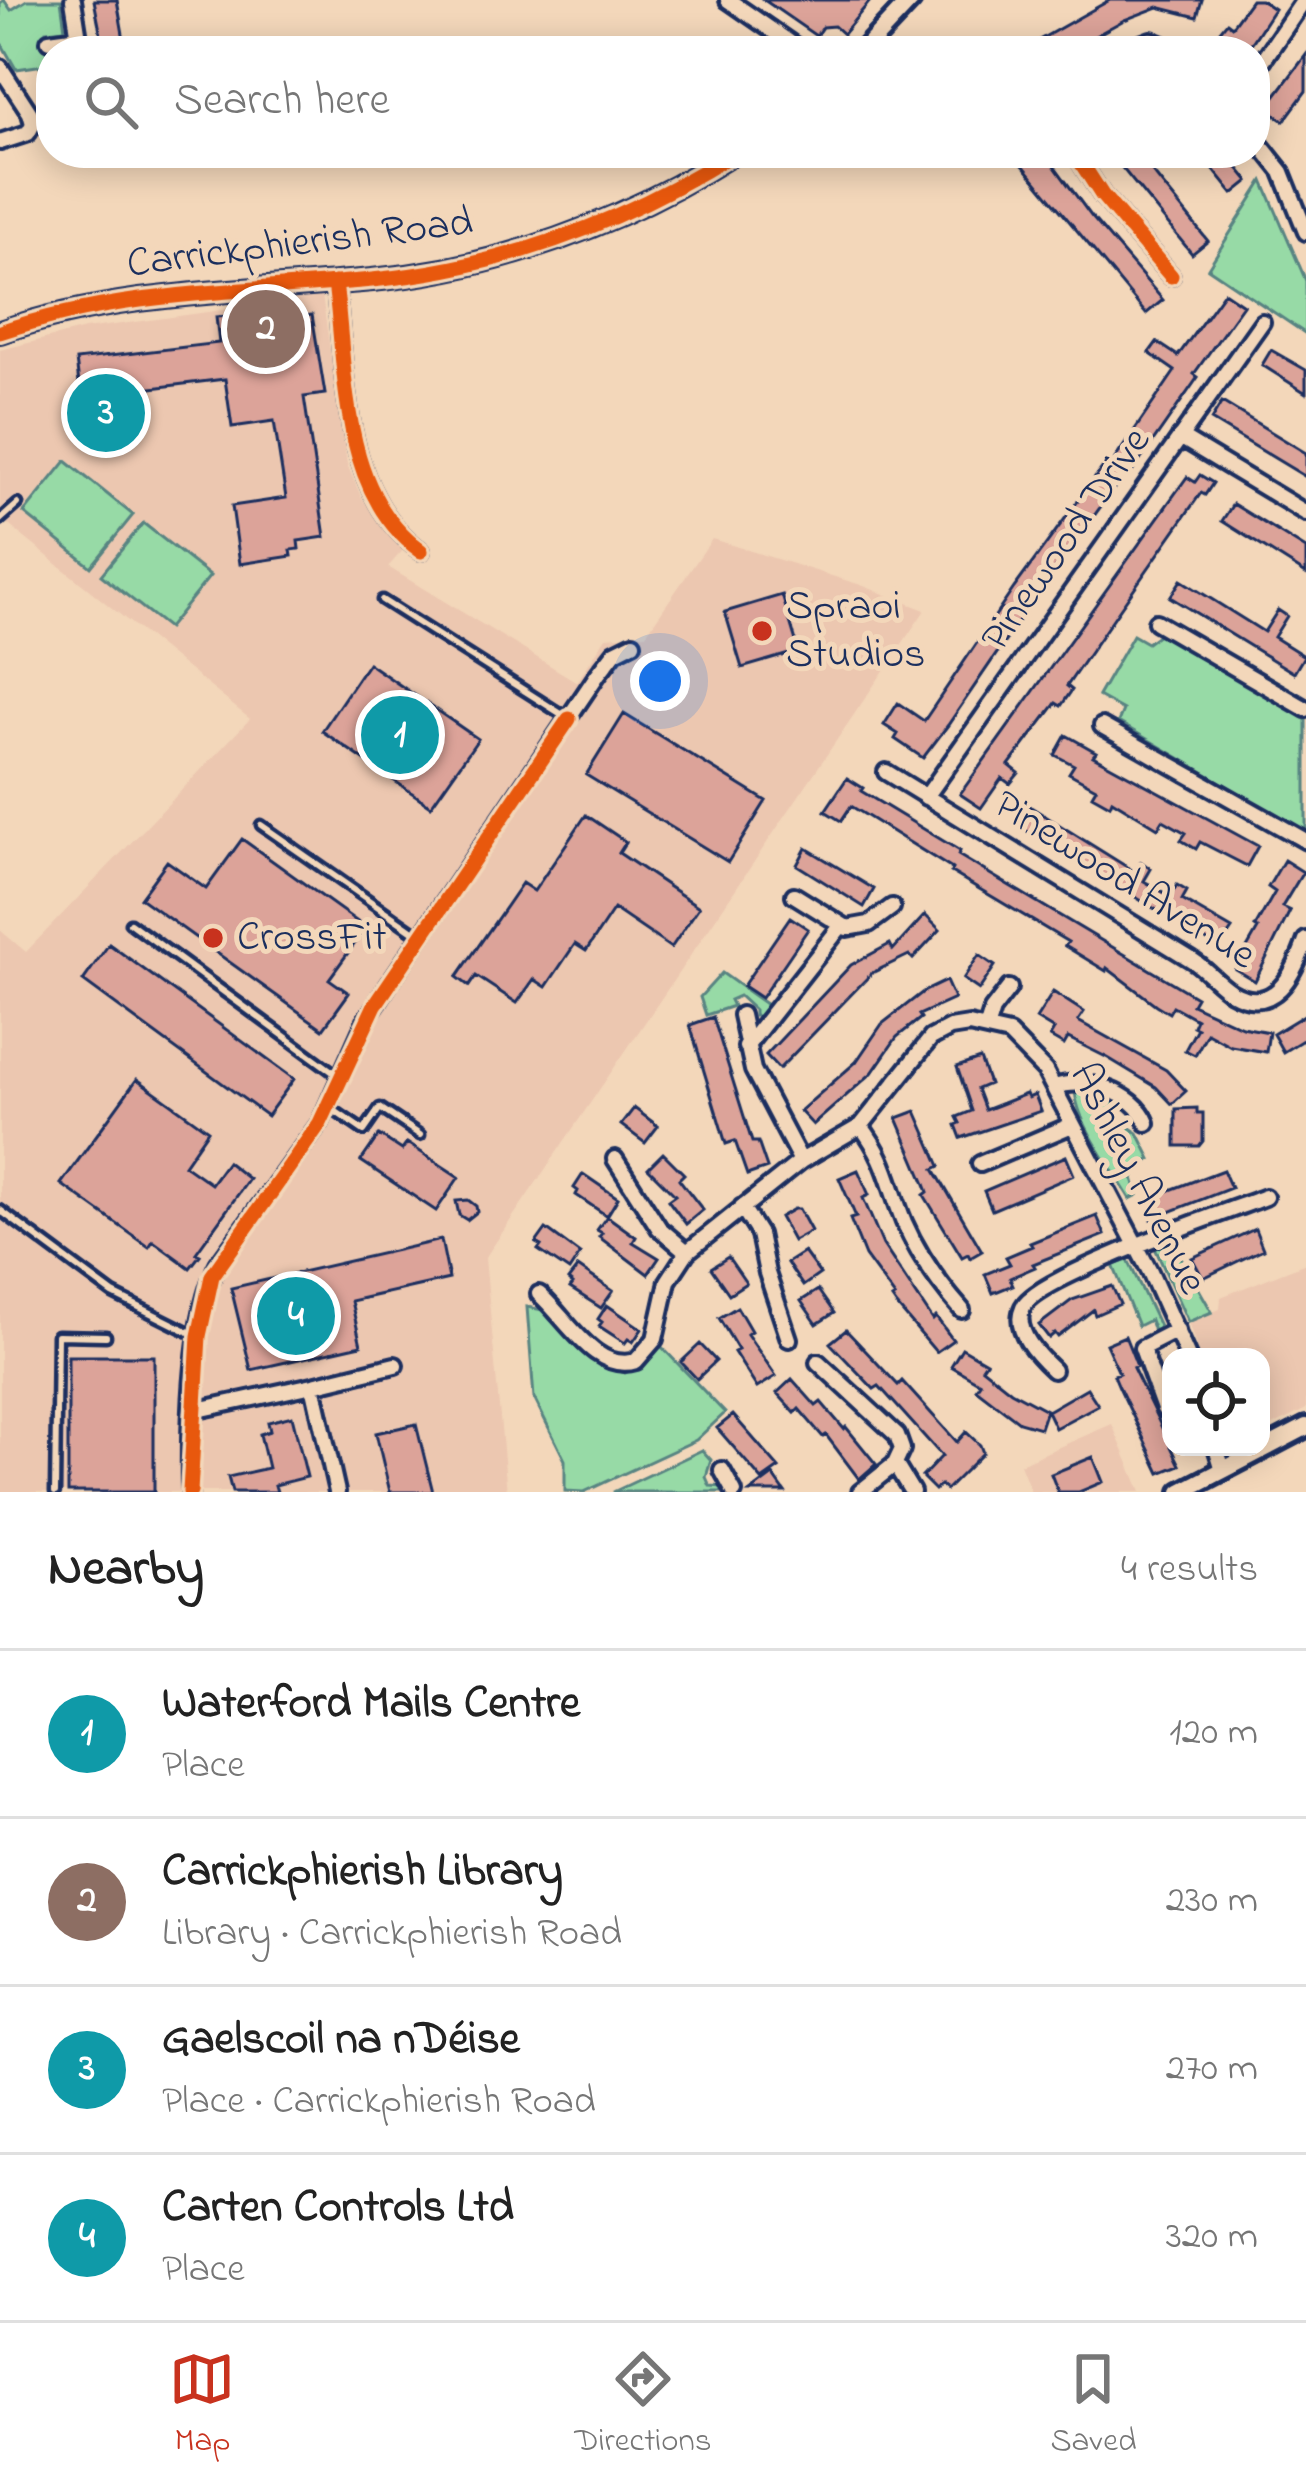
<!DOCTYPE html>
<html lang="en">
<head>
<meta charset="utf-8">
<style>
  :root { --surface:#fff; --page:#f2f2f2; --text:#222; --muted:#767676; --line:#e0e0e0; --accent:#c8321e }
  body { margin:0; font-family:"Indie Flower",sans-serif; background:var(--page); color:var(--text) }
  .controls { position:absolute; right:36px; bottom:36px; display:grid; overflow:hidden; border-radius:24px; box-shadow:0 6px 30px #0003 }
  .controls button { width:108px; height:108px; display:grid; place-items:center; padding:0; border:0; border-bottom:3px solid var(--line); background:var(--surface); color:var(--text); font:60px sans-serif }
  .you { position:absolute; left:660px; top:681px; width:42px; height:42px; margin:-30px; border:9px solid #fff; border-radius:50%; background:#1a73e8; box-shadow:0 0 0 18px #1a73e833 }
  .badge { display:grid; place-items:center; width:78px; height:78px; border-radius:50%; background:var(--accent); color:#fff; font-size:39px; font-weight:700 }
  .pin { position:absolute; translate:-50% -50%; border:6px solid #fff; box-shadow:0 3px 12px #0006 }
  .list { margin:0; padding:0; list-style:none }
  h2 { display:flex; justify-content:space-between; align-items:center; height:156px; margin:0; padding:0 48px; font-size:51px }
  h2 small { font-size:39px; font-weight:400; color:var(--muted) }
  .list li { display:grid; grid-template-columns:78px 1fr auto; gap:36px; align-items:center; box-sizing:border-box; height:168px; padding:0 48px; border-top:3px solid var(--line) }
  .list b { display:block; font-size:45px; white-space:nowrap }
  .list p { margin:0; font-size:39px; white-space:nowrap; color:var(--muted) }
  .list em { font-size:39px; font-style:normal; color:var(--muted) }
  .icon { flex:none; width:66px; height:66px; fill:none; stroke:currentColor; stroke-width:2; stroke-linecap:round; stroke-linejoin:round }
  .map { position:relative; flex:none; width:1306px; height:1492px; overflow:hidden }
  .search { position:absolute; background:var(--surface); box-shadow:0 6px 30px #0003; left:36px; right:36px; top:36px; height:132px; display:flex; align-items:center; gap:30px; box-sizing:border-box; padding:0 42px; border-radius:48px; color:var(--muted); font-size:45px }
  .sheet { height:828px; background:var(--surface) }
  nav { display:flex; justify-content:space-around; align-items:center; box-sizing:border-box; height:168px; border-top:3px solid var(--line); background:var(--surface); font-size:33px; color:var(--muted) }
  nav a { display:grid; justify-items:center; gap:6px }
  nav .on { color:var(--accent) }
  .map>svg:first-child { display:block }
</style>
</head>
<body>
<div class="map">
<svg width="1306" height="1492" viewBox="0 0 1306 1492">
  <rect width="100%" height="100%" fill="#f3d7ba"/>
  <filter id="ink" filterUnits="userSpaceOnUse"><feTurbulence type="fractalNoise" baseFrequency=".00833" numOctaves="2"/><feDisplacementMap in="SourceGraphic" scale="24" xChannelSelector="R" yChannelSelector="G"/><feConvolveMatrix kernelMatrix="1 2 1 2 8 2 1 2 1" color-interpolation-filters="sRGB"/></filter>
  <g filter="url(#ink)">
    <path fill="#ecc7b0" d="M322,296L347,464L361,497L404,549L388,567L577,682L606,637L646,634L712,539L861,585L925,610L485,1258L507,1492H0V930L26,952L250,719L0,518V350L85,329Z
      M1306,1263V1409L1261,1432V1357H1200L1188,1322L1220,1309L1221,1297Z
      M1112,1424L1141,1492H1031L1020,1464Z"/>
    <path fill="#97daa6" stroke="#598482" stroke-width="3" d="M4,0L11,10L27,0H61L65,29L46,31L47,45L70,43L73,51H51V64L16,69L0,41V3Z
      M1263,181L1306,281V334L1208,268Z
      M66,461L133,515L91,567L24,513Z
      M143,523L210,576L168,628L101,575Z
      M1163,631L1306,717V832L1118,722L1123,710L1098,696L1133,635L1147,643Z
      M722,973L770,1007L762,1016H754V1010L739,996L730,1000L733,1006L706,1015L700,997Z
      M1075,1089L1117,1102L1107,1113L1138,1133L1151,1159L1137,1169L1133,1178L1138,1195L1130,1199C1112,1168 1076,1123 1075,1089Z
      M1171,1240L1212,1312L1188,1322L1155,1248Z
      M1128,1260L1160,1328L1154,1331L1150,1320L1138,1326L1113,1265Z
      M527,1307L554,1312L583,1350L625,1373L642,1364L659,1344L725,1413L696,1440L584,1492L565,1491V1460L534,1398Z
      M702,1450L711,1460L706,1477L710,1486L725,1487L727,1492H613Z"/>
    <path fill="#dca399" stroke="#1b2f5e" stroke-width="3" d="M94,0H117L126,51H104Z
      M764,0H871L843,34L834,26L822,27L816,36Z
      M1110,0H1202L1197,17L1158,7L1124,20L1068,51H1045L1039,40Z
      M1251,0H1261L1274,9L1253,41L1245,51H1215L1226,37L1219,32L1227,22L1232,26Z
      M1306,55V91L1284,121L1266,108Z
      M1013,153H1045L1091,216L1163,300L1146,314Z
      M1110,153H1137L1208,241L1192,254Z
      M1200,153H1226L1249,181L1233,194Z
      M1224,292L1243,305L1194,374L1198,377L1132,472L1128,469L1038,593L948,725L923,758L895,739L898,734L884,725L898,703L924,721L1014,588L1108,460L1112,463L1175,371L1149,353L1157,342L1178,356Z
      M292,312V318L312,315L325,394L304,397L325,537L298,541L299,549L291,550L292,556L240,564L232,506L286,498L274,421L232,427L225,379L127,391L133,435L86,440L76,360L219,343L216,317Z
      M1271,350L1306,370V393L1262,365Z
      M1222,402L1306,453V477L1211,420Z
      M1200,475L1213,483L1205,495L1201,493L1119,610L1067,686L1072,690L1061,706L1056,703L1009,765L1019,773L1010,784L1002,778L981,808L960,794L1187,477L1195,482Z
      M1233,504L1306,549V574L1222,521Z
      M1181,580L1264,632L1278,610L1287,616L1274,637L1304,656L1294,673L1170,597Z
      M782,595L799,651L742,668L725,612Z
      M368,663L478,739L431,806L322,731Z
      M624,714L766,801L728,862L586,775Z
      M1066,735L1096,752L1093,756L1258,846L1247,866L1200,842L1196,849L1181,840L1186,833L1163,820L1158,828L1112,800L1110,805L1092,795L1096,788L1069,773L1074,765L1055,755Z
      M847,778L863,788L861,791L960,851L958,855L1196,997L1192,1004L1242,1027L1269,1032L1266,1052L1231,1046L1207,1033L1195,1055L1185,1050L1197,1028L1193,1026L1196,1019L1173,1006L1169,1013L1156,1005L1107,968L1106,971L1065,946L1068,942L951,872L952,869L851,806L841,821L825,811Z
      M1026,804L1135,872L1141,862L1151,869L1144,881L1170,896L1177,885L1187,891L1182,900L1232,929L1219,948L1014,823Z
      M586,815L626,842L619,853L699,907L671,948L614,909L586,951L575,944L546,987L534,979L517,1003L476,976L469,986L457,977L522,883L534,891Z
      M242,839L366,928L329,979L349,993L323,1029L140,898L167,861L206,889Z
      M806,848L874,889L864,907L797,865Z
      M1284,860L1303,872L1282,907L1290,911L1255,981L1235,969L1258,929L1255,927L1275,892L1268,887Z
      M925,915L940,930L913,959L909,955L872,973L779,1069L766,1055L851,965L890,944L893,950Z
      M790,917L808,929L761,998L743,986Z
      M109,944L294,1079L267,1116L83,981Z
      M979,955L995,966L979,990L963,979Z
      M946,981L954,999L919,1015L921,1018L897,1037L872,1073L813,1125L800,1111L856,1062L882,1024L923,992Z
      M1053,992L1084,1012L1078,1021L1166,1070L1186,1091L1172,1104L1156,1087L1108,1058L1068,1038L1064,1045L1050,1037L1054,1030L1036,1019Z
      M1306,1014V1038L1283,1052L1273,1034Z
      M713,1017L752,1142H758L767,1168L747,1175L735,1141L726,1144L690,1025Z
      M980,1059L989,1084L977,1089L985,1110L1026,1094L1028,1098L1035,1095L1041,1111L961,1138L956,1125L960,1123L957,1117L972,1111L957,1067Z
      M137,1079L208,1130L184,1165L211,1184L227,1162L249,1179L196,1253L200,1255L190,1268L153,1241L149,1247L61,1184Z
      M634,1108L658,1126L645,1143L621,1125Z
      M1197,1108V1113H1203V1141L1199,1146H1176V1109Z
      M916,1111L940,1166L934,1169L982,1251L970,1258L968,1254L962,1257L924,1195L928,1192L925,1184L897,1118Z
      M379,1135L402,1150L407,1143L459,1177L436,1211L361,1161Z
      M663,1153L684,1174L679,1179L703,1210L686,1224L668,1200L675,1195L648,1168Z
      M1066,1156L1074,1175L992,1210L984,1191Z
      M858,1170L869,1195L863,1198L883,1245L933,1320L936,1317L953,1340L936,1352L897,1306L892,1299L895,1297L865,1256L850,1219L856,1217L839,1178Z
      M1223,1170L1231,1188L1152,1219L1149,1198Z
      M583,1174L618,1198L607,1216L636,1237L633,1242L659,1258L648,1274L599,1237L602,1233L597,1230L607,1216L576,1195L578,1191L574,1188Z
      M468,1200L476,1206L477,1212L467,1220L459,1215L456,1201Z
      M794,1209H799L811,1231L793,1241L780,1217Z
      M1097,1216L1105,1235L1033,1264L1035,1267L1010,1278L1013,1285L993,1293L985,1274L1010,1264L1006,1257L1032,1246L1030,1243Z
      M546,1229L580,1254L569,1271L538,1250L541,1246L536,1243Z
      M1255,1229L1263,1249L1203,1278L1192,1258Z
      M441,1240L449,1279L351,1301L361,1345L251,1370L231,1288Z
      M804,1252L820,1274L803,1286L787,1263Z
      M728,1257L746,1283L729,1294L711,1268Z
      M578,1267L613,1291L601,1308L570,1288L573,1284L568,1280Z
      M1112,1286L1120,1304L1095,1315L1093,1310L1058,1337L1055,1333L1049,1338L1039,1325L1072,1300Z
      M818,1290L834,1313L817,1324L801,1301Z
      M607,1305L642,1329L633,1342L628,1339L625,1343L599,1326L602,1322L598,1319Z
      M737,1307L751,1331L747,1334L776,1376L757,1388L734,1352L738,1350L719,1318Z
      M846,1330L898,1385L902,1381L957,1442L966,1432L980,1445L983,1453L946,1490L940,1485L935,1490L922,1477L942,1456L879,1386L874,1389L830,1343Z
      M1125,1336L1137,1366L1133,1368L1180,1465L1160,1473L1119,1387L1114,1375L1119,1373L1106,1344Z
      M700,1344L716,1361L697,1379L681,1362Z
      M962,1348L986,1362L982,1368L1011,1391L1046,1410L1040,1428L1019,1422L976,1389L980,1383L951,1366Z
      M68,1356H154V1492H68Z
      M792,1379L816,1406L821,1402L844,1429L846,1427L876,1464L859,1479L826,1435L823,1437L799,1409L795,1413L777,1393Z
      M1087,1388L1098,1405L1055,1428L1047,1411Z
      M733,1415L779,1468L762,1480L717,1428Z
      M292,1416L307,1477L275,1485L277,1492H232L228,1477L268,1468L260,1434L270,1431L268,1422Z
      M416,1424L433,1492H390L376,1433Z
      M1093,1457L1103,1482L1079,1492H1058L1051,1474Z
      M773,1475L785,1492H750Z"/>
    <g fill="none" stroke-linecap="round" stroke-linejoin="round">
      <g stroke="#1b2f5e" stroke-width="15">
        <path id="service" d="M0,520L18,504
          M382,600L566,717
          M261,825L420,936
          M130,923L340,1077
          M329,1107L364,1131L380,1108L420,1135
          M0,1210L113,1294L195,1335
          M55,1492L57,1335L106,1336"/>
      </g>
      <g stroke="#1b2f5e" stroke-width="22">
        <path id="minor" d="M73,0L81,51
          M728,0L802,51
          M49,41L79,37
          M1123,51L1151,40L1177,51
          M0,67L30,113L33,124L28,133L0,142
          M1255,72L1304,0
          M1255,138L1282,172L1306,232
          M1075,153L1102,195L1171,276
          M335,283C347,374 340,493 421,551
          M1180,437L1306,513
          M1156,622L1306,709
          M1102,726L1306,841
          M886,772L1192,960C1206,969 1217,983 1231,992C1274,1017 1294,974 1306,940
          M926,797L1262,322
          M794,895L847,928L869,924L892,907
          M741,1015L753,1070L801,1161
          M987,1026L992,1010L1009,988
          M746,1047L841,926
          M1055,1087C1086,1076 1135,1092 1147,1123
          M861,1126C888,1162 888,1183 904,1222C918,1254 939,1284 962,1310
          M615,1159L659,1228L687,1252
          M980,1164L1072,1125
          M742,1207L759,1234L767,1273L789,1339
          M539,1294C565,1316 596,1374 636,1361L655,1339L668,1281L687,1252L801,1161L861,1126L931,1038L950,1028L969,1025L1009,1034L1045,1071L1150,1272L1188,1357
          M818,1362L897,1435L902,1449L895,1464L912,1492
          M1053,1370C1038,1356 1012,1330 1023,1307C1038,1276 1224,1213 1265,1197
          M313,1385L395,1365
          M1164,1409L1142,1348L1177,1330
          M193,1411L313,1385L337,1492
          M1216,1447L1223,1470
          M722,1470L734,1492
          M190,1492C189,1430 190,1318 218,1264L320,1123L366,1020L389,984L598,674L615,652L633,643
          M860,1492L895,1464"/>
      </g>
      <g stroke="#1b2f5e" stroke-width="26">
        <path id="tertiary" d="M863,51L911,0
          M0,332C122,290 246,292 372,280C502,268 624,222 734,153
          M1181,1492L1306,1427"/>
      </g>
      <use href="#service" stroke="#f3d7ba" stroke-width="6"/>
      <use href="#minor" stroke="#f3d7ba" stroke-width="14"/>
      <use href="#tertiary" stroke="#f3d7ba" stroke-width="16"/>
      <g stroke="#f3d7ba" stroke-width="22">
        <path id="cycleway" d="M1075,153L1102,195L1171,276
          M335,283C347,374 340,493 421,551
          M0,332C122,290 246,292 372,280C502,268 624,222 734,153
          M190,1492L199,1336L212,1276L320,1123L375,1005L569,719"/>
      </g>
      <use href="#cycleway" stroke="#e8590c" stroke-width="15"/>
    </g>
  </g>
  <g fill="#c8321e" stroke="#f3d7ba" stroke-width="4.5">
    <circle cx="762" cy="631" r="12"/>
    <circle cx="213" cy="938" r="12"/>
  </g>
  <g text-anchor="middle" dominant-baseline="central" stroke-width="10" stroke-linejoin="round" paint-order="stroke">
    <g font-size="42" fill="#1b2f5e" stroke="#f3d7ba">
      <text transform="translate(300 244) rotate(-7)">Carrickphierish Road</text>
      <text transform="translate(1067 540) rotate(-55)">Pinewood Drive</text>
      <text transform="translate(1124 881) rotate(32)">Pinewood Avenue</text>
      <text transform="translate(1137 1179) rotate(63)">Ashley Avenue</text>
    </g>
    <g font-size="42" fill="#1b2f5e" stroke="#f3d7ba" text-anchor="start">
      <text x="786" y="607">Spraoi<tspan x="786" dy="48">Studios</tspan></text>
      <text x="237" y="938">CrossFit</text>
    </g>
  </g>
</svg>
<div class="controls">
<button><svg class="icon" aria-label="locate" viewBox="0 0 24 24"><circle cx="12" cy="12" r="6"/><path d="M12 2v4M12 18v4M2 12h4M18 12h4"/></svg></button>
</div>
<div class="you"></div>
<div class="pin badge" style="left:400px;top:735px;background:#0f9aa8">1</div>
<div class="pin badge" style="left:266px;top:329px;background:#8d6e63">2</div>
<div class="pin badge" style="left:106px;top:413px;background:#0f9aa8">3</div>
<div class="pin badge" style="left:296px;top:1316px;background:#0f9aa8">4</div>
<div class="search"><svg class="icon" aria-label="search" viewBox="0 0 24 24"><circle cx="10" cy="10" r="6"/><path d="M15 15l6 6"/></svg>Search here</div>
</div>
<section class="sheet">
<h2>Nearby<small>4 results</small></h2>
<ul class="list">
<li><span class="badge" style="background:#0f9aa8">1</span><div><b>Waterford Mails Centre</b><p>Place</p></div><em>120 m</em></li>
<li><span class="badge" style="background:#8d6e63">2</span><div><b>Carrickphierish Library</b><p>Library · Carrickphierish Road</p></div><em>230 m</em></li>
<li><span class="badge" style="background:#0f9aa8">3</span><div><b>Gaelscoil na nDéise</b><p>Place · Carrickphierish Road</p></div><em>270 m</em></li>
<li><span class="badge" style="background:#0f9aa8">4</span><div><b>Carten Controls Ltd</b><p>Place</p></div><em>320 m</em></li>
</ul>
</section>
<nav>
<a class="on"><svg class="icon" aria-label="map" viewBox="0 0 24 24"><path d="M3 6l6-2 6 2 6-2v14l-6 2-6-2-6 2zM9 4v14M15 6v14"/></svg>Map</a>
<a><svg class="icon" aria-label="directions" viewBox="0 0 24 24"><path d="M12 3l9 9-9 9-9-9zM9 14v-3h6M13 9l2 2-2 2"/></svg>Directions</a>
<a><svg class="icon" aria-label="saved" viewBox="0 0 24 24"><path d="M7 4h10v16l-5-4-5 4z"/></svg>Saved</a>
</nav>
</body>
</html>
